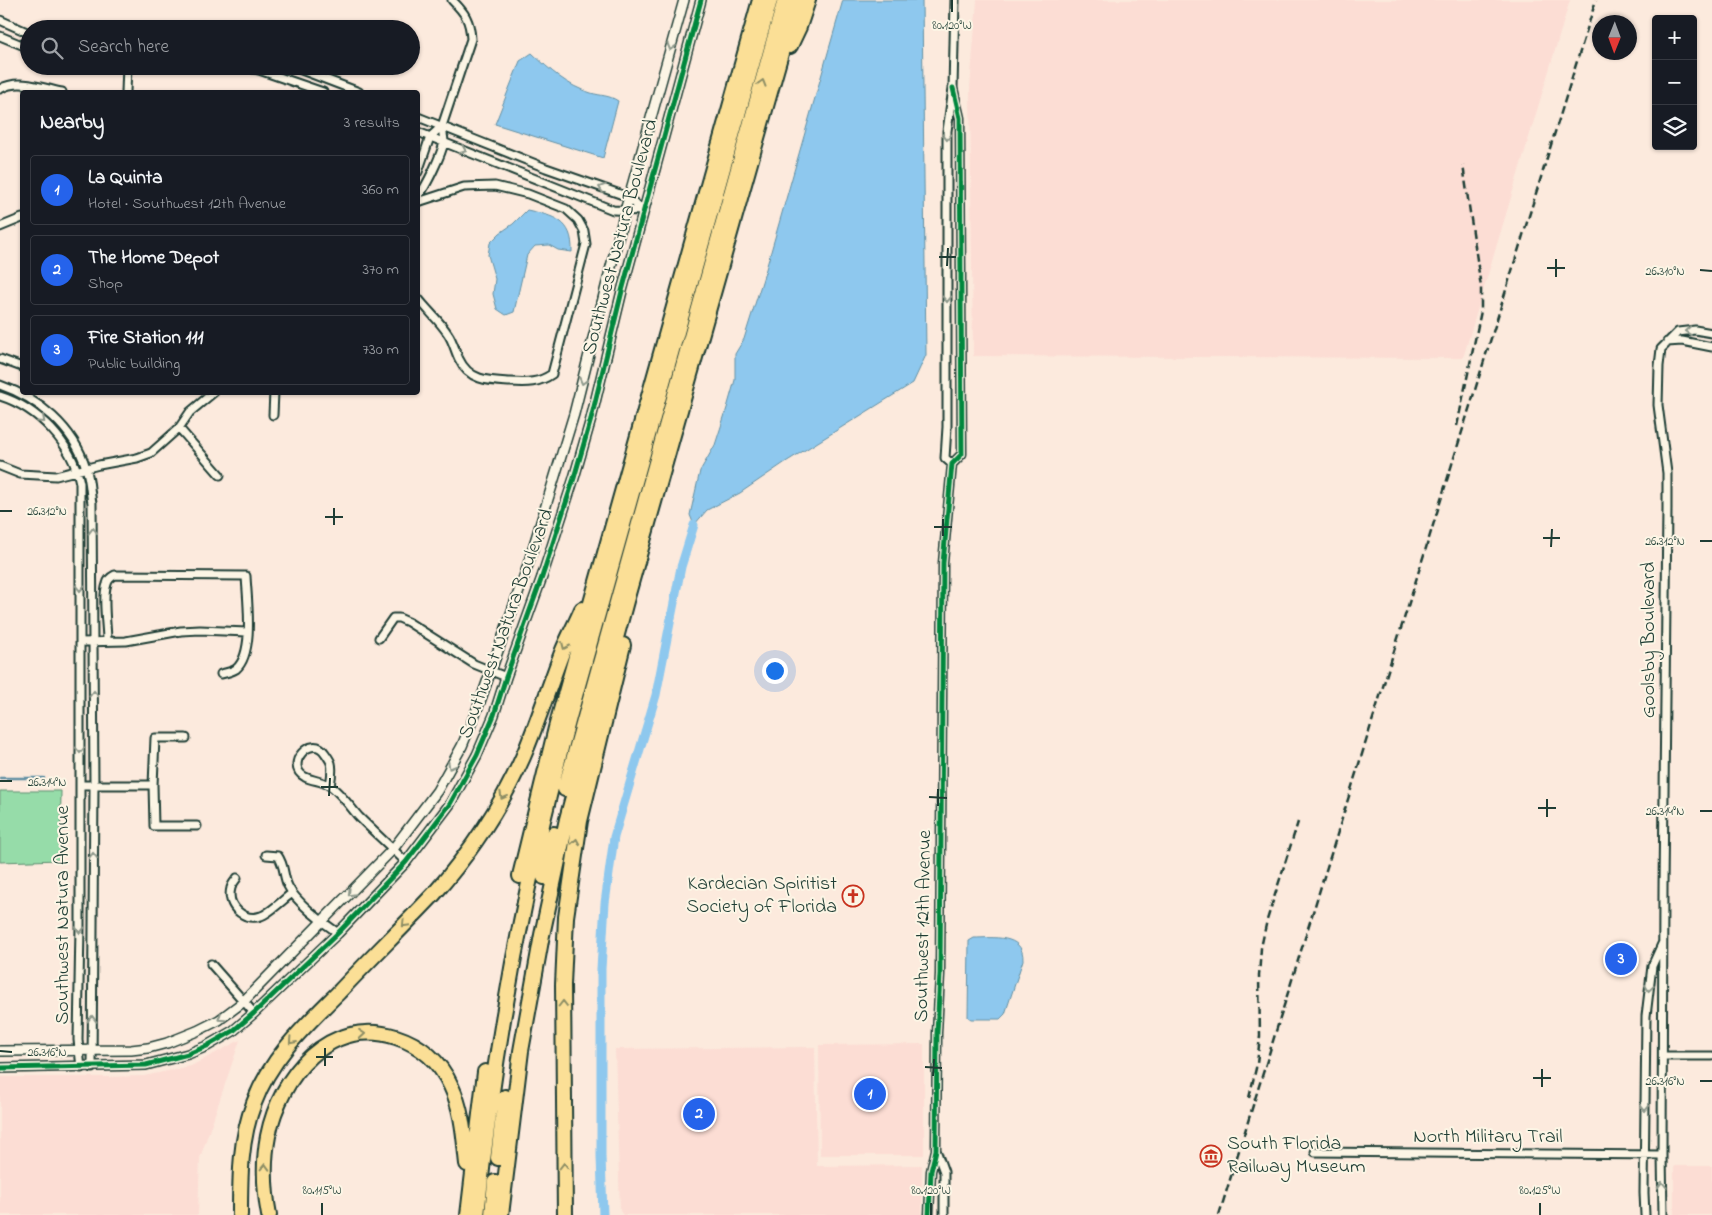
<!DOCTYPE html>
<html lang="en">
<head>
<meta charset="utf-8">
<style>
  :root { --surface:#171b24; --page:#20242c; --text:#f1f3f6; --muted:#9ea1a6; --line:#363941; --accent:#2563eb }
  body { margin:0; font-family:"Indie Flower",sans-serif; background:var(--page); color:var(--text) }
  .controls { position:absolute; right:15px; top:15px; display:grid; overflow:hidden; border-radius:5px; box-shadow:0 1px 4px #0004 }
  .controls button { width:45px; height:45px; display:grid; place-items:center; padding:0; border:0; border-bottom:1px solid var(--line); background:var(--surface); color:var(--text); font:25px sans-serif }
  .compass { position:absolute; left:1592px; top:15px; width:45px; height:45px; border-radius:50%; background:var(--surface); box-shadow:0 1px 4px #0004; rotate:181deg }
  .you { position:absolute; left:774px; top:670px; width:18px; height:18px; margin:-12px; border:4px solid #fff; border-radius:50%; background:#1a73e8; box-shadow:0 0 0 8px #1a73e833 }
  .badge { display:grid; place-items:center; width:32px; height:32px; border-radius:50%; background:var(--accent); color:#fff; font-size:16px; font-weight:700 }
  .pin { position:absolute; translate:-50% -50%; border:2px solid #fff; box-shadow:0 1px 5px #0006 }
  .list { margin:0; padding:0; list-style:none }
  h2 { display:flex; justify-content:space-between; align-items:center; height:65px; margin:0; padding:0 20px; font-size:21px }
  h2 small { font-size:16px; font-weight:400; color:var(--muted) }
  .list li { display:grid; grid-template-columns:32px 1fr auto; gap:15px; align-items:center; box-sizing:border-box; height:70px; margin:0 10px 10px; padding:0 10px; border:1px solid var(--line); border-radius:5px }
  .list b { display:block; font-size:19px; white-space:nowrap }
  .list p { margin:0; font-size:16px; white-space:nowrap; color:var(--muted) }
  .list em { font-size:16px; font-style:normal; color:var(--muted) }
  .icon { flex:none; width:28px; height:28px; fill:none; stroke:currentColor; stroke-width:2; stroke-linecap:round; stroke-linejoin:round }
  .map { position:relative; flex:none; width:1712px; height:1215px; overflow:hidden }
  .search { position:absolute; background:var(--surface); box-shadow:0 1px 4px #0004; left:20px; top:20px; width:400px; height:55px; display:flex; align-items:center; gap:12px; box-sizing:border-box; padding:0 18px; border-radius:28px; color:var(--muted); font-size:19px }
  .panel { position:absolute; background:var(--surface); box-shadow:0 1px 4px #0004; left:20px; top:90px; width:400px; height:305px; border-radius:5px }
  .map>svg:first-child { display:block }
</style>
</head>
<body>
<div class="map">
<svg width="1712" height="1215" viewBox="0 0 1712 1215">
  <rect width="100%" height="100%" fill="#fceadd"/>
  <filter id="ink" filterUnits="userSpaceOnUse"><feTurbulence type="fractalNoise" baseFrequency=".02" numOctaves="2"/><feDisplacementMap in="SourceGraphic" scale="10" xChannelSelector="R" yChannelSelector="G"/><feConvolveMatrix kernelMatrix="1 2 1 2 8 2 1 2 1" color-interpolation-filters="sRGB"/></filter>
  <g filter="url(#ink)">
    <path fill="#fcddd4" d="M977,0H1570L1463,358L973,356L970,88Z
      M240,1040L200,1158L198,1215H0V1077H104L144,1076L191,1066Z
      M924,1044V1155H820L819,1045Z
      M815,1047L817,1166L922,1165V1215H623L620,1211L615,1049Z
      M1674,1166H1712V1215H1674Z"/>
    <path fill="#96dca9" stroke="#5a8c6e" d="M0,791H61L60,860L0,862Z"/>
    <path fill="#8ec8ee" stroke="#6290a4" d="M843,0H922L926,355L913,383L784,463L740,493L707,510L694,525L690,515L700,471L715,445L727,408L735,380V354L744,339L766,269Z
      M532,53C550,70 567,86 591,93C601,96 609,95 618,101L603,158L495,124L520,61Z
      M527,210C554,216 573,220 572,252L558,250L549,245L535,246L527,255L514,312L506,315L497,309L493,294L495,279L488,255L490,243L500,233L513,224Z
      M974,938C991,938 1024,933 1023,960L1005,1014L1000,1019H971L968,1017L969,941Z"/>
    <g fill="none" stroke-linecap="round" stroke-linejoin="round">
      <path stroke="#6290a4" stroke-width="2.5" d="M0,778H44"/>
      <path stroke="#8ec8ee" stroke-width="9" d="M603,1215L601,1156V969L605,903L614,837L656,695L681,567L694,525"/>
      <g stroke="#1f3d34" stroke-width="11">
        <path id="minor" d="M0,20L29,33
          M0,36L29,48
          M239,66L259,70L323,92
          M291,66L359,92
          M0,89C18,78 43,88 62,92
          M126,92L127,66
          M418,117L546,168L620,194L629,198L643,211
          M418,132L613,210L643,211
          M418,172L430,137L442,126L471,39C470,20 465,13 452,0
          M418,196C426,188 442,153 444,142C444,137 442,131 442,126
          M418,202L464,187L495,186L528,194L566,209L578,220L584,231L586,244L552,374C539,383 527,383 511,382C489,381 469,381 459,359C455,351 453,341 448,334C440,321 427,310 418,298
          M0,227L22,218
          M1667,342L1682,341L1712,347
          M0,359L22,367
          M0,385C38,398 74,428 86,468C90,479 90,492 92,503L94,785L92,1068
          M0,396C38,408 72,443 80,483V927L78,1040L81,1068
          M273,415L274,392
          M179,428L190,412L214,392
          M952,464L945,458L947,427V131L953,88L955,0
          M0,466L20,474L56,476L99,465L137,458L151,453L179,428L220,475
          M379,638L393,618H399L408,622L474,664L506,677
          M107,641C107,626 102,597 107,584C108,579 111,577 115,575L246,576C247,599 255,653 236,669C231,672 226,673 221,674
          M80,642L126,641L181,631L200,630L247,632
          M186,738H155L153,785L154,826H197
          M80,785H153
          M330,786C331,779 333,770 331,763C330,760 327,756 325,753C312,733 283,765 305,777C313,781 323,781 330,786C339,791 352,809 359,817C374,832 391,847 406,862
          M266,855L278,856C285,866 283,876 288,886C295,901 323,923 338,933
          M237,878C235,881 232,884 231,888C226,906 244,922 261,916C269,914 284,899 292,893
          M211,964L254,1013
          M1663,1056H1712
          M936,1150L944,1172V1215
          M1315,1152L1662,1155
          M929,1215L931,1171L936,1150L937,1033L940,974L943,563L952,464L962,454L960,118L953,88
          M1645,1215L1644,1193L1646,1016L1652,966L1662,944
          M1663,1215L1662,1155L1663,888L1667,508V473L1658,405L1659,366L1661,349L1678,332L1695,330L1712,333"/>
      </g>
      <g stroke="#1f3d34" stroke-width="12">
        <path id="tertiary" d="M0,1051L131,1050L148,1048L167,1043L197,1031L219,1020L243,1002L393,849L437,791L462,746L480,702L526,571L574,414L625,211L684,0
          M0,1068L146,1065L188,1054L207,1046L233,1031L254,1013L338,933L406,862L450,804L477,755L494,715L506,677L542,577L574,478L591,419L622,291L701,0"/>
      </g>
      <g stroke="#1f3d34" stroke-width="18">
        <path id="motorway" d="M790,46L799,27L808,0
          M565,789L785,0
          M520,876L556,728L760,0
          M544,877L554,834
          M498,1158L505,1097
          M240,1215C240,1177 240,1139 254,1103C271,1057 305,1026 339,992C370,959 403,927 434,894C470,853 501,807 523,757C538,722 549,686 563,650C569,636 576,623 582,609
          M269,1215C264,1188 263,1162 268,1136C280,1076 329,1016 396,1037C421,1045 440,1062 451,1086C463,1111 464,1138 467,1164
          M468,1215L485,1072
          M477,1215C494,1045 525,879 570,714L770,0
          M492,1215L495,1182
          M501,1215L521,1051L542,935L567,819L626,601L796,0
          M565,1215L563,985L566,917L580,821L623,645"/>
      </g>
      <use href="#minor" stroke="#fcf5e5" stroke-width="7"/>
      <use href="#tertiary" stroke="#fcf5e5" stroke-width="9"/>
      <use href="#motorway" stroke="#fbdf96" stroke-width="14"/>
      <path stroke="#1f3d34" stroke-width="2.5" stroke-dasharray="8 4" stroke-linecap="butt" d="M1457,426L1481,311V287L1463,165
        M1249,1098L1257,1064L1260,1036L1259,976L1261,948L1267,920L1298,822
        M1219,1215L1596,0"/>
      <g stroke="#fcf5e5" stroke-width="8">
        <path id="cycleway" d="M0,1068L146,1065L188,1054L207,1046L233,1031L254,1013L338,933L406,862L450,804L477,755L494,715L506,677L542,577L574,478L591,419L622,291L701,0
          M929,1215L931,1171L936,1150L937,1033L940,974L943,563L952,464L962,454L960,118L953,88"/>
      </g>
      <use href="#cycleway" stroke="#00873e" stroke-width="5"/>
    </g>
    <defs><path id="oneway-chevron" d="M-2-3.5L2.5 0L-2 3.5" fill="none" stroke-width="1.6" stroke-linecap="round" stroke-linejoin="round" transform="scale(1.25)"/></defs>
    <g stroke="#8e998c">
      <use href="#oneway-chevron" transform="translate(671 47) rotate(106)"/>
      <use href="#oneway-chevron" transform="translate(947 137) rotate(92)"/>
      <use href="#oneway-chevron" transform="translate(463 150) rotate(22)"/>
      <use href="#oneway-chevron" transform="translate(602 188) rotate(-161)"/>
      <use href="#oneway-chevron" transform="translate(947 299) rotate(90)"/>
      <use href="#oneway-chevron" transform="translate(1688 331) rotate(175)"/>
      <use href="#oneway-chevron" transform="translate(583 381) rotate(104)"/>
      <use href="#oneway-chevron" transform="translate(42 420) rotate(42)"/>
      <use href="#oneway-chevron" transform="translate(93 531) rotate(-91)"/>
      <use href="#oneway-chevron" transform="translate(80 588) rotate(90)"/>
      <use href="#oneway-chevron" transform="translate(94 694) rotate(-90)"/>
      <use href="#oneway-chevron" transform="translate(80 750) rotate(90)"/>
      <use href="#oneway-chevron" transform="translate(451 766) rotate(119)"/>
      <use href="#oneway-chevron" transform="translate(93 856) rotate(-90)"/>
      <use href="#oneway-chevron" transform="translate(351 893) rotate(134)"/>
      <use href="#oneway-chevron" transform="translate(80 930) rotate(91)"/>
      <use href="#oneway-chevron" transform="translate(1649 988) rotate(98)"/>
      <use href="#oneway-chevron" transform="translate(221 1018) rotate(147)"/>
      <use href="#oneway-chevron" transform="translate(92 1019) rotate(-89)"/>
      <use href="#oneway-chevron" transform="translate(1645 1108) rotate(90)"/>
      <use href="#oneway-chevron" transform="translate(1662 1185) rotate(-91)"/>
    </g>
    <g stroke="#8d8e65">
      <use href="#oneway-chevron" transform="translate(762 83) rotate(-74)"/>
      <use href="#oneway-chevron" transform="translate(565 646) rotate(114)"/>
      <use href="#oneway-chevron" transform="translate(503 796) rotate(119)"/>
      <use href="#oneway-chevron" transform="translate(576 842) rotate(-80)"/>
      <use href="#oneway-chevron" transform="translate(405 924) rotate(134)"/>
      <use href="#oneway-chevron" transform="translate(563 1004) rotate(-90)"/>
      <use href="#oneway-chevron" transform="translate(362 1034) rotate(-5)"/>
      <use href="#oneway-chevron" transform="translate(292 1041) rotate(132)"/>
      <use href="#oneway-chevron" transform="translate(564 1166) rotate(-90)"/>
      <use href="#oneway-chevron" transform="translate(265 1167) rotate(-88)"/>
    </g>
  </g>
  <path fill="none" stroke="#1f3d34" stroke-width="2" d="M952,12V0M939,257H956M947,266L948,248M1547,268H1565M1700,270L1712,271M1556,277V259M0,511H12M325,517H343M334,525V508M934,527H952M943,536V519M1543,538H1560M1700,541H1712M1551,547L1552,529M0,781H12M321,787H338M329,796L330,778M929,797L947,798M938,806V789M1538,808H1556M1700,811H1712M1547,817V799M0,1051L12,1052M316,1057H333M325,1066V1048M925,1067L942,1068M933,1076L934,1059M1533,1078H1551M1700,1081H1712M1542,1087V1069M322,1215V1203M931,1215V1203M1540,1215V1203"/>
  <defs>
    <g id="church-ring" transform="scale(1.125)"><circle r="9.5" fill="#fcf5e5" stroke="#c8321e" stroke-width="1.5"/><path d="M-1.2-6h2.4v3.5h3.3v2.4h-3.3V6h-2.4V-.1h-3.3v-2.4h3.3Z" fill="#c8321e"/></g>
    <g id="museum-ring" transform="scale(1.125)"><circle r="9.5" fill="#fcf5e5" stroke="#c8321e" stroke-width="1.5"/><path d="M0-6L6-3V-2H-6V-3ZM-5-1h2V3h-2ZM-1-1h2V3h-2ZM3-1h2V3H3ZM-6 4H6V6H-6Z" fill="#c8321e"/></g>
  </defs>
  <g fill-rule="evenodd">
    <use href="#church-ring" x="853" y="896"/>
    <use href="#museum-ring" x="1211" y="1156"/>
  </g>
  <g text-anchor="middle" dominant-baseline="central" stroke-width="4" stroke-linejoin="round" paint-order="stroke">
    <g font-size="20" fill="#1f3d34" stroke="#fcf5e5">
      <text transform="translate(621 237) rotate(-75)">Southwest Natura Boulevard</text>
      <text transform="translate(507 624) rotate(-70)">Southwest Natura Boulevard</text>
      <text transform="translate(1649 640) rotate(-90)">Goolsby Boulevard</text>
      <text transform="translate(63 915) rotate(-90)">Southwest Natura Avenue</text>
      <text transform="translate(924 926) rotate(-89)">Southwest 12th Avenue</text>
      <text x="1488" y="1137">North Military Trail</text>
    </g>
    <g font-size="20" fill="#1f3d34" stroke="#fcf5e5" text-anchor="end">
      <text x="837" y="884">Kardecian Spiritist<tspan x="837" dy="23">Society of Florida</tspan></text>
      <text x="1227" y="1144" text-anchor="start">South Florida<tspan x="1227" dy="23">Railway Museum</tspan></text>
    </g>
  </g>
  <g font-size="12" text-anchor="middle" fill="#1f3d34" stroke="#fcf5e5" stroke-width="4" stroke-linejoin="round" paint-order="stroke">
    <text x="952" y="29">80.120°W</text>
    <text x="1665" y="275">26.310°N</text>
    <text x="47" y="515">26.312°N</text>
    <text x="1665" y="545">26.312°N</text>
    <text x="47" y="786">26.314°N</text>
    <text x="1665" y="815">26.314°N</text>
    <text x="47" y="1056">26.316°N</text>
    <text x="1665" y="1085">26.316°N</text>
    <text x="322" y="1194">80.115°W</text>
    <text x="931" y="1194">80.120°W</text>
    <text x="1540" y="1194">80.125°W</text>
  </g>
</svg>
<div class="controls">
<button>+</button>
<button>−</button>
<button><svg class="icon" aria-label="layers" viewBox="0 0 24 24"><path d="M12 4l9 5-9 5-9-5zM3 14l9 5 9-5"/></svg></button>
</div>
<svg class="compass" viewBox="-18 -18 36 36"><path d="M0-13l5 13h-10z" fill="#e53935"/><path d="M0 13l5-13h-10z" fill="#9ea1a6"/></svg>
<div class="you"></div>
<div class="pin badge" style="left:870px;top:1094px">1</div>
<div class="pin badge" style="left:699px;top:1114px">2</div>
<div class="pin badge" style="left:1621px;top:959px">3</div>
<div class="search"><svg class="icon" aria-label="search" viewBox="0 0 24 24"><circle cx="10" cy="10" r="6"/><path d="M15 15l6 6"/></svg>Search here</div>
<section class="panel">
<h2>Nearby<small>3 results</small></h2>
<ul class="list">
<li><span class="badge">1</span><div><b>La Quinta</b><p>Hotel · Southwest 12th Avenue</p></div><em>360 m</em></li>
<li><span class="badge">2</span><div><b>The Home Depot</b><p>Shop</p></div><em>370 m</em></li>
<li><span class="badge">3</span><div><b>Fire Station 111</b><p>Public building</p></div><em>730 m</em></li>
</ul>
</section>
</div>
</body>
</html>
